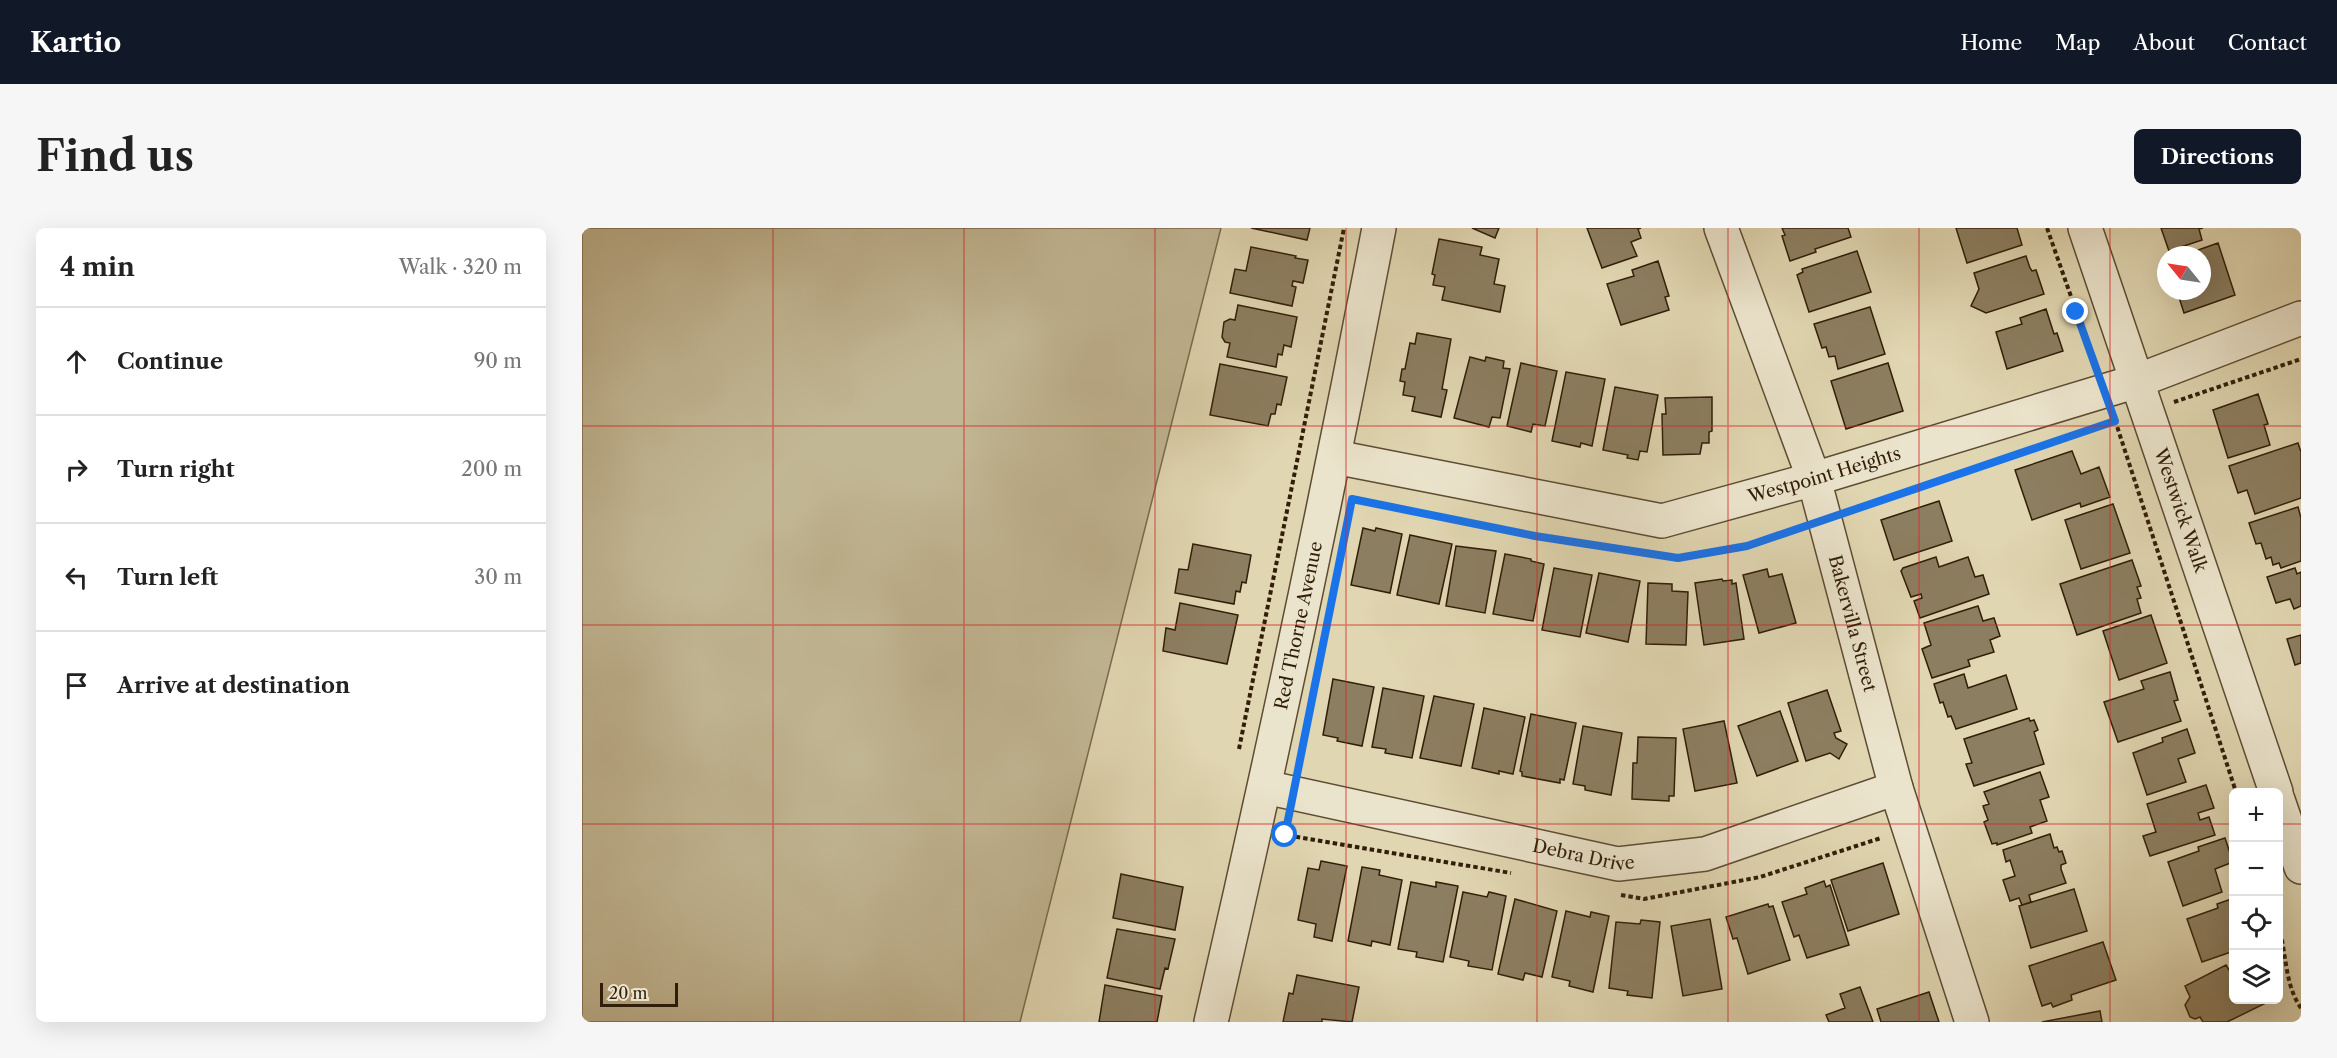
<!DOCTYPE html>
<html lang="en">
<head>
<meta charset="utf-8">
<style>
  :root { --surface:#fff; --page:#f6f6f6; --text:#222; --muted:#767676; --line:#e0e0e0; --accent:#111827 }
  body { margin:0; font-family:"Libre Caslon Text",serif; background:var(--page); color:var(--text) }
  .controls { position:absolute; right:18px; bottom:18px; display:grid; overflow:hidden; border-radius:9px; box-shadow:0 6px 24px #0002 }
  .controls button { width:54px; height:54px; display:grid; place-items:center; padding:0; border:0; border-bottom:2px solid var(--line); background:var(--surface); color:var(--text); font:30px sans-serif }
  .compass { position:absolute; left:1575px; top:18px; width:54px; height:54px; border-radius:50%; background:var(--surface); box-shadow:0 6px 24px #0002; rotate:300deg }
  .scale { position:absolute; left:18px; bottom:15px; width:78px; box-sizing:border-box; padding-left:6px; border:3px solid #311e09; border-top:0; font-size:16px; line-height:21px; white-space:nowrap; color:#311e09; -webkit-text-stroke:4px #ebe4cc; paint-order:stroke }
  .stop { position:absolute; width:18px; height:18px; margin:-14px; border:4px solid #1a73e8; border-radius:50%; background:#fff }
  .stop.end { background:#1a73e8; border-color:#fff; box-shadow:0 2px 6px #0008 }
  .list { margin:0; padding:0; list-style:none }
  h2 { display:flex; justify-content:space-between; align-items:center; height:78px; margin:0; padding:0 24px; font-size:26px }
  h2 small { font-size:20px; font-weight:400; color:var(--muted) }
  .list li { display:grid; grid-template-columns:39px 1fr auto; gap:18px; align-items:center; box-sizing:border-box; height:108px; padding:0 24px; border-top:2px solid var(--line) }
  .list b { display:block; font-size:22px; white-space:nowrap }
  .list em { font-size:20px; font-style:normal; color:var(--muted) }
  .icon { flex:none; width:33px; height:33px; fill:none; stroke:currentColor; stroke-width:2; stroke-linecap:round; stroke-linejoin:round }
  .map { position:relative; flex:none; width:1719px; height:794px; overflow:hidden; border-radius:9px }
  header { display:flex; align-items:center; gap:36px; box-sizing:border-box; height:84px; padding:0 30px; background:var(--accent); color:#fff }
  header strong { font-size:28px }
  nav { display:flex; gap:33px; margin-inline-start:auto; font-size:21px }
  .intro { display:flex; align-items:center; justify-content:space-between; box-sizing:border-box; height:144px; padding:0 36px }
  h1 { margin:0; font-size:42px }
  .button { padding:15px 27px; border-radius:9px; background:var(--accent); color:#fff; font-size:21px; font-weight:700 }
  main { display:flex; gap:36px; padding:0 36px }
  aside { flex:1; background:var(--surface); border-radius:9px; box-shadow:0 6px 24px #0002 }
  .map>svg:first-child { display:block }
</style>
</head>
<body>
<header>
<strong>Kartio</strong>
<nav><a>Home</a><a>Map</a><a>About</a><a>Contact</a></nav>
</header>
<div class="intro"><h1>Find us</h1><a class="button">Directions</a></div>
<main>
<aside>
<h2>4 min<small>Walk · 320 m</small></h2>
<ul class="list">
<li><svg class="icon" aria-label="ahead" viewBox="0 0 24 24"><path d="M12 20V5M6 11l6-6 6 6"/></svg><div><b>Continue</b></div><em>90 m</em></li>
<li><svg class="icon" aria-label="right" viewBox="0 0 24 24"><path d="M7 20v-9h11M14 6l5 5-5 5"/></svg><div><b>Turn right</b></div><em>200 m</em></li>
<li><svg class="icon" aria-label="left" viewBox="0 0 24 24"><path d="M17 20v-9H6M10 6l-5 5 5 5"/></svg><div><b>Turn left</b></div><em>30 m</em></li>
<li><svg class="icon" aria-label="arrive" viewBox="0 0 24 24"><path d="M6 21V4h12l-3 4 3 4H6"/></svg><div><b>Arrive at destination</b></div></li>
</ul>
</aside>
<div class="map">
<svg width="1719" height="794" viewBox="0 0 1719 794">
  <rect width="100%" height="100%" fill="#e0d6b1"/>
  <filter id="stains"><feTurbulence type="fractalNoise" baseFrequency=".00333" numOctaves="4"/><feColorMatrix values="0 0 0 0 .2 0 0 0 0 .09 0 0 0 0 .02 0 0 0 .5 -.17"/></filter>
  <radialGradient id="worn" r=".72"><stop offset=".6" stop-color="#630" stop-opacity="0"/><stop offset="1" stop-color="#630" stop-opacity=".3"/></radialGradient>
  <path fill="#c2b794" stroke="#7a6a4e" stroke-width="1.5" d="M0,0H639L438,794H0Z"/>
  <path fill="#8c7e60" stroke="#311e09" stroke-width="1.5" d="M669,0H728L725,12Z
    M890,0H917L913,10Z
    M1005,0H1059L1056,1L1059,10L1049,14L1055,28L1020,40Z
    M1200,0H1266L1269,9L1233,21L1234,24L1208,33L1200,8L1203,7Z
    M1374,0H1435L1440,17L1385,35Z
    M1579,0H1621L1617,1L1620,12L1587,23Z
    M857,11L900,19L898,27L917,31L912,56L923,58L918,84L860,72L863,59L851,57L853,47L850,46Z
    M1636,15L1653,67L1602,85L1595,63H1620V27H1602Z
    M669,19L714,28L713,30L726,32L721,55L711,53L710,58L714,59L710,78L648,65L653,41L664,43Z
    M1275,23L1289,64L1227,84L1215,47L1221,44L1220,41Z
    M1444,28L1448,40L1450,43L1454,42L1462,66L1404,85L1389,78L1397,61L1392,45Z
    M1076,33L1087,68L1083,69L1087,82L1039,97L1025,56L1052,48L1050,42Z
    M656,77L715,89L709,119L702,117L700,127L696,126L694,139L645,129L648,115L643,114L640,109L642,94L648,91L653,92Z
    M1288,79L1303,126L1256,141L1253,128L1247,129L1244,119L1240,120L1232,96Z
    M1464,81L1472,106L1475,105L1481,123L1425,141L1414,104L1440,96L1438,90Z
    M835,105L869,111L860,161L865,162L859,189L830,183L833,169L821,167L823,154L818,153L820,141H823L828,115L833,116Z
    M888,129L903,133L904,129L922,133L921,140L928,141L918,190L910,189L907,199L872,190Z
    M939,135L975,143L963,198L951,196L949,204L925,198Z
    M1306,135L1321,183L1264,201L1249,153Z
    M638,136L705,149L699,177L695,176L693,186H689L686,198L628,187Z
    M984,144L1023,151L1010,218L999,215L998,219L970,213Z
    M1033,159L1076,167L1065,224L1058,223L1056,232L1045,230L1046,227L1021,222Z
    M1676,166L1686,196L1682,197L1688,217L1646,230L1631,182Z
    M1130,169V203L1127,204V215H1120L1118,226L1081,227L1080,186H1084L1083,170Z
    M1716,215L1719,224V270L1673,286L1665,262L1656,265L1647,238Z
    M1490,223L1499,246L1517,239L1528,269L1499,279L1498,275L1450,292L1433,242Z
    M1357,273L1370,313L1312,332L1299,292Z
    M1531,276L1548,325L1499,341L1483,292Z
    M1716,279L1719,290V333L1699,340L1697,335L1691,337L1689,329L1684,331L1679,315L1674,316L1667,295Z
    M781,300L793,303L794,300L820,306L808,365L769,357Z
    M828,307L870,316L857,376L815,367Z
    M611,316L669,327L664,355L660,354L658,364L654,363L652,376L593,365L597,341L606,342Z
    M874,318L914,323L903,385L864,378Z
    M923,326L949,331V333L962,336L951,393L911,386Z
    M1354,329L1357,339L1386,329L1393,349L1401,347L1407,366L1338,390L1332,373L1340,370L1339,366L1329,369L1319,343L1321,340Z
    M1550,332L1559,358L1555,359L1559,370L1555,371L1559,385L1495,407L1478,356Z
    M972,340L1010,347L998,409L960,402Z
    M1713,340L1715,346L1719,344V378L1712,381L1708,371L1694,375L1685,349Z
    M1185,341L1187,349L1200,346L1214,395L1177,405L1161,347Z
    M1017,345L1058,353L1046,414L1004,405Z
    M1140,351L1141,353L1150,352V356L1154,355L1162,411L1122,417L1113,355Z
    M1066,355L1090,356V363L1106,364L1104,417L1064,416Z
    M598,375L656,387L645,436L581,423L584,400L593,402Z
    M1396,378L1401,393L1412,390L1418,408L1408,412L1412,424L1386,432L1388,438L1350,450L1340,421L1349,417L1342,395Z
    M1569,387L1585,435L1537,452L1521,403Z
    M1719,407V435L1713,437L1705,411Z
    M1588,444L1596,472L1592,473L1599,493L1536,514L1522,474L1562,461L1559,453Z
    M1382,446L1386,460L1424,447L1435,481L1374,501L1369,488L1366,489L1361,474L1358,475L1352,456Z
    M751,451L792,459L780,518L755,513L756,510L741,507Z
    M801,460L842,468L830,530L803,525L804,521L790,519Z
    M1245,462L1259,503L1252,505L1254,510L1265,516L1257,531L1248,525L1224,533L1206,475Z
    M852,468L892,476L879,538L838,530Z
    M902,480L943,489L931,546L917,543V546L890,540Z
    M1198,483L1216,533L1175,548L1156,498Z
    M949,486L994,495L982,552L978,551V555L940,548V544L938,543Z
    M1447,490L1448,493L1452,492L1456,502L1452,504L1462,536L1392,558L1384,536L1390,535L1382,511Z
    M1142,493L1155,555L1113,563L1101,501Z
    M1001,498L1040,505L1029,567L1003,562V558L991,556Z
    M1605,501L1613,525L1596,531L1604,554L1565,567L1551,525L1581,514L1580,510Z
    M1056,509L1094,510L1092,568H1087V573L1050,571L1051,535H1055Z
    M1458,544L1467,569L1458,572L1465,593L1448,599L1450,605L1415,617V615L1410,616L1402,594L1406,592L1401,578L1407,576L1402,564Z
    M1624,557L1632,580L1616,585L1618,592L1627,589L1633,607L1568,628L1561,608L1574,604L1565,576Z
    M1468,606L1472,620L1475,619L1477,624L1480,623L1484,635L1479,637V641L1484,655L1447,667L1449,674L1440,677L1437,670L1428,673L1421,652L1433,648L1428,632L1424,634L1421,622Z
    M1643,610L1651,634L1633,641L1640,664L1601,678L1586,634L1617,623L1616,619Z
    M739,633L765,638L750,713L732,709L734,696L716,692L726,640L737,642Z
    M1301,635L1317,686L1266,703L1249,652Z
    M780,639L798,642L797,647L820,652L808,717L790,713L789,718L766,713Z
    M539,646L601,659L593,702L531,690Z
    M1242,653L1244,659L1248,657L1267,717L1225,730L1217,707L1212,709L1200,674L1225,666L1223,660Z
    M829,654L854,659V654L876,658L861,734L834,729L835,724L816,721Z
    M1492,661L1505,703L1449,720L1437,678Z
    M881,664L905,669L907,664L924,668L910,742L886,738L887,733L868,729Z
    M1652,670V723L1620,734L1605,691L1636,680L1635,676Z
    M933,671L975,683L960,749L943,745L941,752L916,746Z
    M1186,676L1187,679L1191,678L1208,732L1166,746L1155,710L1151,711L1144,689Z
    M984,683L1008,689L1009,684L1027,688L1011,764L987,758L988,753L970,749Z
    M1128,691L1140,761L1101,768L1089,698Z
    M1059,692L1078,694L1070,770L1045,767L1046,763L1027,760L1034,694L1058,696Z
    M535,701L593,711L586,741L583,740L578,761L525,750Z
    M1521,714L1534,752L1489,767L1490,772L1471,779L1469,775L1460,778L1447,738Z
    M1644,737L1652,750V772H1685L1686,774L1645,794H1621L1618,789L1613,791L1608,789L1603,777L1608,769L1603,758Z
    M715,747L777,759L770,794L740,791V794H701L707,765L711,766Z
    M523,757L580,768L575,794H517Z
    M1278,759L1291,794H1247L1244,787L1263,780L1258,766Z
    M1347,764L1357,794H1299L1295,781Z
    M1518,783L1520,794H1460Z"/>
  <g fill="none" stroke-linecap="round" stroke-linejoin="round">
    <g stroke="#5d4c33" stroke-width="36">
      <g id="minor">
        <path id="s1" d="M1139,0L1232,251L1314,560L1390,794"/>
        <path id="s2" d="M1503,0L1694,564"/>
        <path id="s3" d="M753,229L1080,293L1232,251L1555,153L1719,90"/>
        <path id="s4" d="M683,559L1036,636L1123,626L1314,560"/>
        <path d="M1696,572L1719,639"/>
        <path id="s5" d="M629,794C690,530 746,266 797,0"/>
      </g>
    </g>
    <path stroke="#311e09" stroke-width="4" stroke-dasharray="4.5 3" stroke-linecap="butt" d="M1465,0L1513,137
      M1592,174L1719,131
      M1533,192L1654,564
      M772,272L953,308L1096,330L1165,318L1215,302
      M1270,283L1533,193
      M657,521L762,0
      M704,603L703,607L929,645
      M1039,667L1062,671L1178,649L1299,610
      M1696,697C1705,724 1702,756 1719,780"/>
    <use href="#minor" stroke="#ebe4cc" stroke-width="33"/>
  </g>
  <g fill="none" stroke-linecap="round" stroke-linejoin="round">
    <path stroke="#1a73e8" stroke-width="8" d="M703,607L770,271L953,308L1096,330L1165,318L1533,193L1494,84"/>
  </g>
  <path fill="none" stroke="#d62828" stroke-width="1.5" stroke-opacity="0.55" d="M191,0V794M382,0V794M573,0V794M764,0V794M955,0V794M1146,0V794M1337,0V794M1528,0V794M0,198H1719M0,397H1719M0,596H1652M1696,596H1719"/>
  <g text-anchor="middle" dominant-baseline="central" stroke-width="6" stroke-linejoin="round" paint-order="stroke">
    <g font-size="18" fill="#311e09" stroke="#ebe4cc">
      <text stroke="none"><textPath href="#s3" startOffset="502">Westpoint Heights</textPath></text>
      <text stroke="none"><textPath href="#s2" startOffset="298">Westwick Walk</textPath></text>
      <text stroke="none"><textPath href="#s1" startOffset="417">Bakervilla Street</textPath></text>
      <text stroke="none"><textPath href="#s5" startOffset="406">Red Thorne Avenue</textPath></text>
      <text stroke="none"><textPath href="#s4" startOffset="326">Debra Drive</textPath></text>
    </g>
  </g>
  <rect width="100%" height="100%" filter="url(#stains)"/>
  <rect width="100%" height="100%" fill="url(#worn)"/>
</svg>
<div class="controls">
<button>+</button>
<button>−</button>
<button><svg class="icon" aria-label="locate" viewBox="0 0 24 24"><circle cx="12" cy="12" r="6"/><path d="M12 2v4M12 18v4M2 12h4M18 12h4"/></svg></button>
<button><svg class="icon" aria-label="layers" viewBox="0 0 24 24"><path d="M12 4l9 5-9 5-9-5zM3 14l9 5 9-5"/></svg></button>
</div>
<svg class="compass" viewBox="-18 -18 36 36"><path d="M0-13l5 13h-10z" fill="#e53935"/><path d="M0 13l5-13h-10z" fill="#767676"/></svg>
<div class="scale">20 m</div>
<div class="stop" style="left:703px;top:607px"></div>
<div class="stop end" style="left:1494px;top:84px"></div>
</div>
</main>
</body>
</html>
